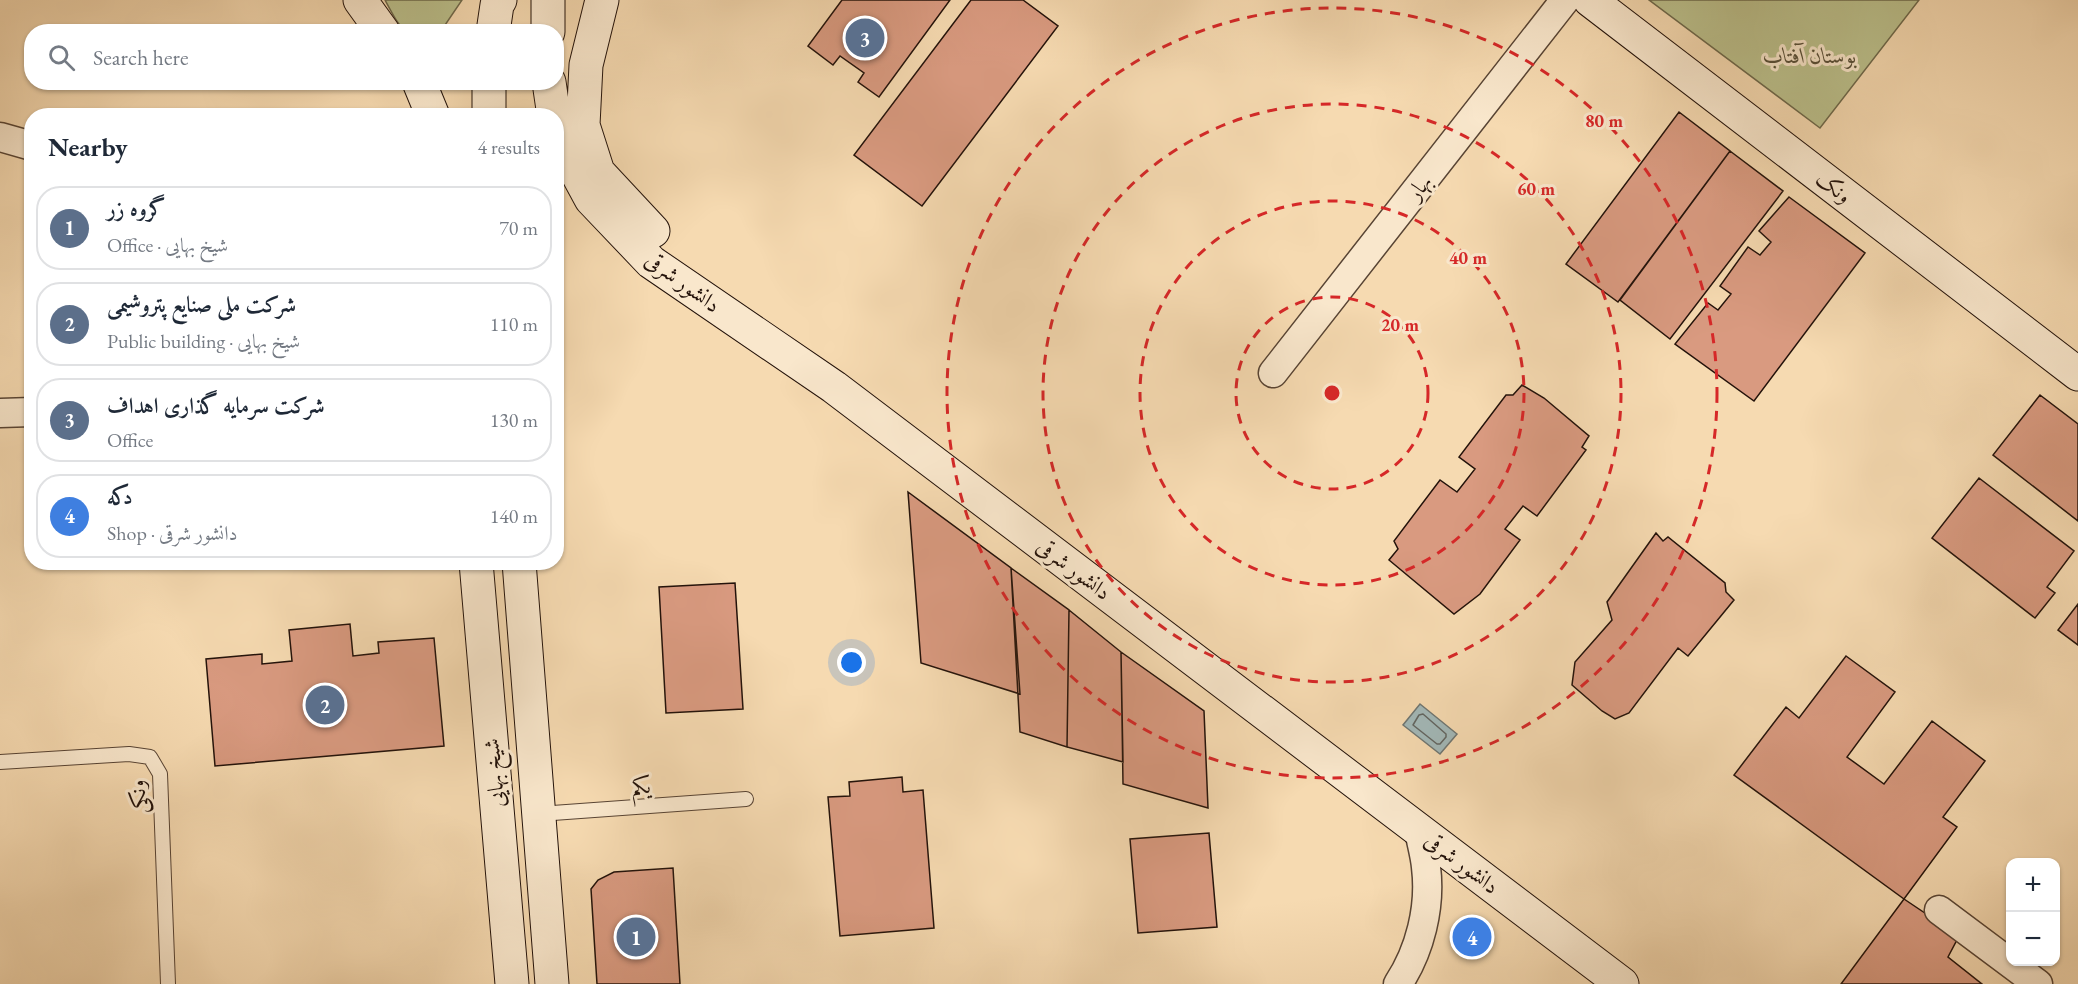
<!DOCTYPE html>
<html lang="en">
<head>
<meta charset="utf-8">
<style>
  :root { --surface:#fff; --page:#f6f6f7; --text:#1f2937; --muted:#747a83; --line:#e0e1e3; --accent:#8f2418 }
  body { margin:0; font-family:"EB Garamond",Amiri,serif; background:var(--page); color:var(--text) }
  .controls { position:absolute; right:18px; bottom:18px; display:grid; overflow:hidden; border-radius:12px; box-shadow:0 2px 4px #0004 }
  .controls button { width:54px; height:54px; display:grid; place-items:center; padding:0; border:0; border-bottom:2px solid var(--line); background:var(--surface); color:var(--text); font:30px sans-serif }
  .you { position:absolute; left:852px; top:663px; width:21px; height:21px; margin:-15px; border:4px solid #fff; border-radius:50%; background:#1a73e8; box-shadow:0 0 0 9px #1a73e833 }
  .badge { display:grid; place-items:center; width:39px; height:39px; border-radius:50%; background:var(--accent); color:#fff; font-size:20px; font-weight:700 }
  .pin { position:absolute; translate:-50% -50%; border:3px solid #fff; box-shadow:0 2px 6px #0006 }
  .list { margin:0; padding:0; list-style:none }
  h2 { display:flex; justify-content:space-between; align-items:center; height:78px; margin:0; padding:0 24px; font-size:26px }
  h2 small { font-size:20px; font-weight:400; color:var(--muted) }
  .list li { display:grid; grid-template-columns:39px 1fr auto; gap:18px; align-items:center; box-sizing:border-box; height:84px; margin:0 12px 12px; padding:0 12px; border:2px solid var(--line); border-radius:24px }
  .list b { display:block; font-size:22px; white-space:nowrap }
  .list p { margin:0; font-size:20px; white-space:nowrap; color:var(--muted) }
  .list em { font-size:20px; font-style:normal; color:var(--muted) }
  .icon { flex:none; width:33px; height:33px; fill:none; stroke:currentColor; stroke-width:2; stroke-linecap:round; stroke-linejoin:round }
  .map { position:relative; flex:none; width:2078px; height:984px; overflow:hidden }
  .search { position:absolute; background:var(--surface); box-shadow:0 2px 4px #0004; left:24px; top:24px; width:540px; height:66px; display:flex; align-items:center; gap:15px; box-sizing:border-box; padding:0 21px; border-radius:24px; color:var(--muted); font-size:22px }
  .panel { position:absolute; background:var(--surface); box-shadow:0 2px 4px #0004; left:24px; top:108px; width:540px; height:462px; border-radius:24px }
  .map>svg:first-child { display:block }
</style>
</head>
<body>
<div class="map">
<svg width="2078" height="984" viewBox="0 0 2078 984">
  <rect width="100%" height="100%" fill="#f6dab1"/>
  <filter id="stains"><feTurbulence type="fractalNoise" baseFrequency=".00333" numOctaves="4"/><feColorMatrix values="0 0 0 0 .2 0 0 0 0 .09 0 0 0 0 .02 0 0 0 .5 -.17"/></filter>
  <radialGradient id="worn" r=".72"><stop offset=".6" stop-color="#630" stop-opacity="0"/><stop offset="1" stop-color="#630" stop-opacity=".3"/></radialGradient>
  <path fill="#bbc08c" stroke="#6f694b" stroke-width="1.5" d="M385,0H462L441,31C401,32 405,37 385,0Z
    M1649,0H1919L1820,128Z"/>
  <path fill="#a2b8b8" stroke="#6f7672" stroke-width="1.5" d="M1420,704L1457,734L1440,754L1403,725Z"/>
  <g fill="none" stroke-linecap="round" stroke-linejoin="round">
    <path stroke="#626561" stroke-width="1.5" d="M1423,714L1446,734V737L1440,744H1437L1413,725L1419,715Z"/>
  </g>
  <path fill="#d99a80" stroke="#23120a" stroke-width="1.5" d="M842,0H950L879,97L858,82L864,73L840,56L833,65L808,46Z
    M971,0H1023L1058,26L922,206L854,155Z
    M1679,112L1730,151L1618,302L1566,264Z
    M1730,151L1783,191L1670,339L1620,300Z
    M1789,197L1865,253L1754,401L1675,344L1708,303L1718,310L1731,294L1720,286L1748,247L1760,255L1771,242L1759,231Z
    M1522,385L1544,398L1589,436L1582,447L1586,450L1537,516L1523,506L1505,529L1520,540L1480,594L1454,614L1389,560L1398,549L1394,541L1440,480L1457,492L1475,469L1459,457L1506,395H1513Z
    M2040,395L2078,424V521L1993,455Z
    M1979,478L2074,551L2047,587L2055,593L2035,618L1932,538Z
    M908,492L1011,568L1020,694L921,663Z
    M1656,533L1663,541L1668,537L1725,583L1726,592L1734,600L1688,656L1678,648L1629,713L1615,719L1602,711L1572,685L1575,662L1612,620L1607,602Z
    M1011,568L1069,610L1067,747L1020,732Z
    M735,583L743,709L666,713L659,587Z
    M2078,604V645L2058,630Z
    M1069,610L1121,652L1123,762L1067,747Z
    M350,624L353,656L379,653L378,642L434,638L444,746L215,766L206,659L262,654V664L292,661L289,630Z
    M1121,652L1204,711L1208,808L1123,784Z
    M1846,656L1895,692L1847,757L1884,784L1932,721L1985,761L1943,817L1957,827L1904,899L1734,775L1786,707L1799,718Z
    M902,777L903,792L923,790L934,928L840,936L828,797L850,796L849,782Z
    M1209,833L1217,927L1138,933L1130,839Z
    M673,868L680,984H597L591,889L598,880L614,872Z
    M1904,899L1959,936L1948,957L1982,984H1841Z"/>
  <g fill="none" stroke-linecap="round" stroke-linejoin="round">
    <g stroke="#584434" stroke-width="16">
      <path id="service" d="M0,762L129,754L150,757L160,774L168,984
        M539,814L746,799"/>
    </g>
    <g stroke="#584434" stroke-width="31">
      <path id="minor" d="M0,137L32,146
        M1273,373L1565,0
        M0,413L32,412
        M1939,910L2038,984
        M1398,984C1420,951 1431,907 1426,867C1425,855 1421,842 1419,830"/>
    </g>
    <g stroke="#23120a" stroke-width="35">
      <path id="secondary" d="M360,0L383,32
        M602,0L586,65L583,125L598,172L653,231
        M1590,0L2078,374
        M493,32L497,5L500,0
        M548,32V0
        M419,82L433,116
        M549,82L554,116
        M489,116V82
        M556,131L558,138L591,199L651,262L834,387L1622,984
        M476,562L512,984
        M519,562L552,984"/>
    </g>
    <use href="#service" stroke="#f9e7cc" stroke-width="14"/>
    <use href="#minor" stroke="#f9e7cc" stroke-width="28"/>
    <use href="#secondary" stroke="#f9e7cc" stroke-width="33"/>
  </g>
  <g fill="none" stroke="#d62828" stroke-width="3" stroke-dasharray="10 8">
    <circle cx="1332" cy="393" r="96"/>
    <circle cx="1332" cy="393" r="192"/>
    <circle cx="1332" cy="393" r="289"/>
    <circle cx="1332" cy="393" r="385"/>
  </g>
  <g text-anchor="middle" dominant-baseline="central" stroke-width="6" stroke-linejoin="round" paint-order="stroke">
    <g font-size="22" font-style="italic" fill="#584f38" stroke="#f9e7cc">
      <text x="1810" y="55">بوستان آفتاب</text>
    </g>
    <g font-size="22" fill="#23120a" stroke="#f9e7cc">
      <text transform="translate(1419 187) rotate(-52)">بهار</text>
      <text transform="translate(1834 187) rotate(37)">ونک</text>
      <text transform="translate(683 282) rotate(36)">دانشور شرقی</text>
      <text transform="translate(1074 569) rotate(37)">دانشور شرقی</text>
      <text transform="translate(494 773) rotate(-95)">شیخ بهایی</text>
      <text transform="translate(641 786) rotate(-4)">یکم</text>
      <text transform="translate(138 797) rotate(-96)">ونکی</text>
      <text transform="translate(1462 863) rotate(37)">دانشور شرقی</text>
    </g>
  </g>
  <circle cx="1332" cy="393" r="9" fill="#d62828" stroke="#f9e7cc" stroke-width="3"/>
  <g font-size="18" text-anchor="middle" font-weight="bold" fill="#d62828" stroke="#f9e7cc" stroke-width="6" stroke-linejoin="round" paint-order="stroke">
    <text x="1604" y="127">80 m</text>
    <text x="1536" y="195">60 m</text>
    <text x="1468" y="264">40 m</text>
    <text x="1400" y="331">20 m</text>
  </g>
  <rect width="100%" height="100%" filter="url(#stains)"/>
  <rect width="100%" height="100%" fill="url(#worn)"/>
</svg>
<div class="controls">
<button>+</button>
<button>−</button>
</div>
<div class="you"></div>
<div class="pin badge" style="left:636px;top:937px;background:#5c6f8a">1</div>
<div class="pin badge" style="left:325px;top:705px;background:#5c6f8a">2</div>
<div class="pin badge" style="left:865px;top:38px;background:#5c6f8a">3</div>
<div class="pin badge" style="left:1472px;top:937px;background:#3f7fe0">4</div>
<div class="search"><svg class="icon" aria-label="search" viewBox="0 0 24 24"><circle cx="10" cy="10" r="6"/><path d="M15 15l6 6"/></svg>Search here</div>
<section class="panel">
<h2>Nearby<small>4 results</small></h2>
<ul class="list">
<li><span class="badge" style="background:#5c6f8a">1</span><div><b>گروه زر</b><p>Office · شیخ بهایی</p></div><em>70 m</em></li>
<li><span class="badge" style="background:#5c6f8a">2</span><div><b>شرکت ملی صنایع پتروشیمی</b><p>Public building · شیخ بهایی</p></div><em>110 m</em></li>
<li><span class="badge" style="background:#5c6f8a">3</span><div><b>شرکت سرمایه گذاری اهداف</b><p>Office</p></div><em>130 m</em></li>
<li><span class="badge" style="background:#3f7fe0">4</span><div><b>دکه</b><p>Shop · دانشور شرقی</p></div><em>140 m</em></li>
</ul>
</section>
</div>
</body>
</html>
